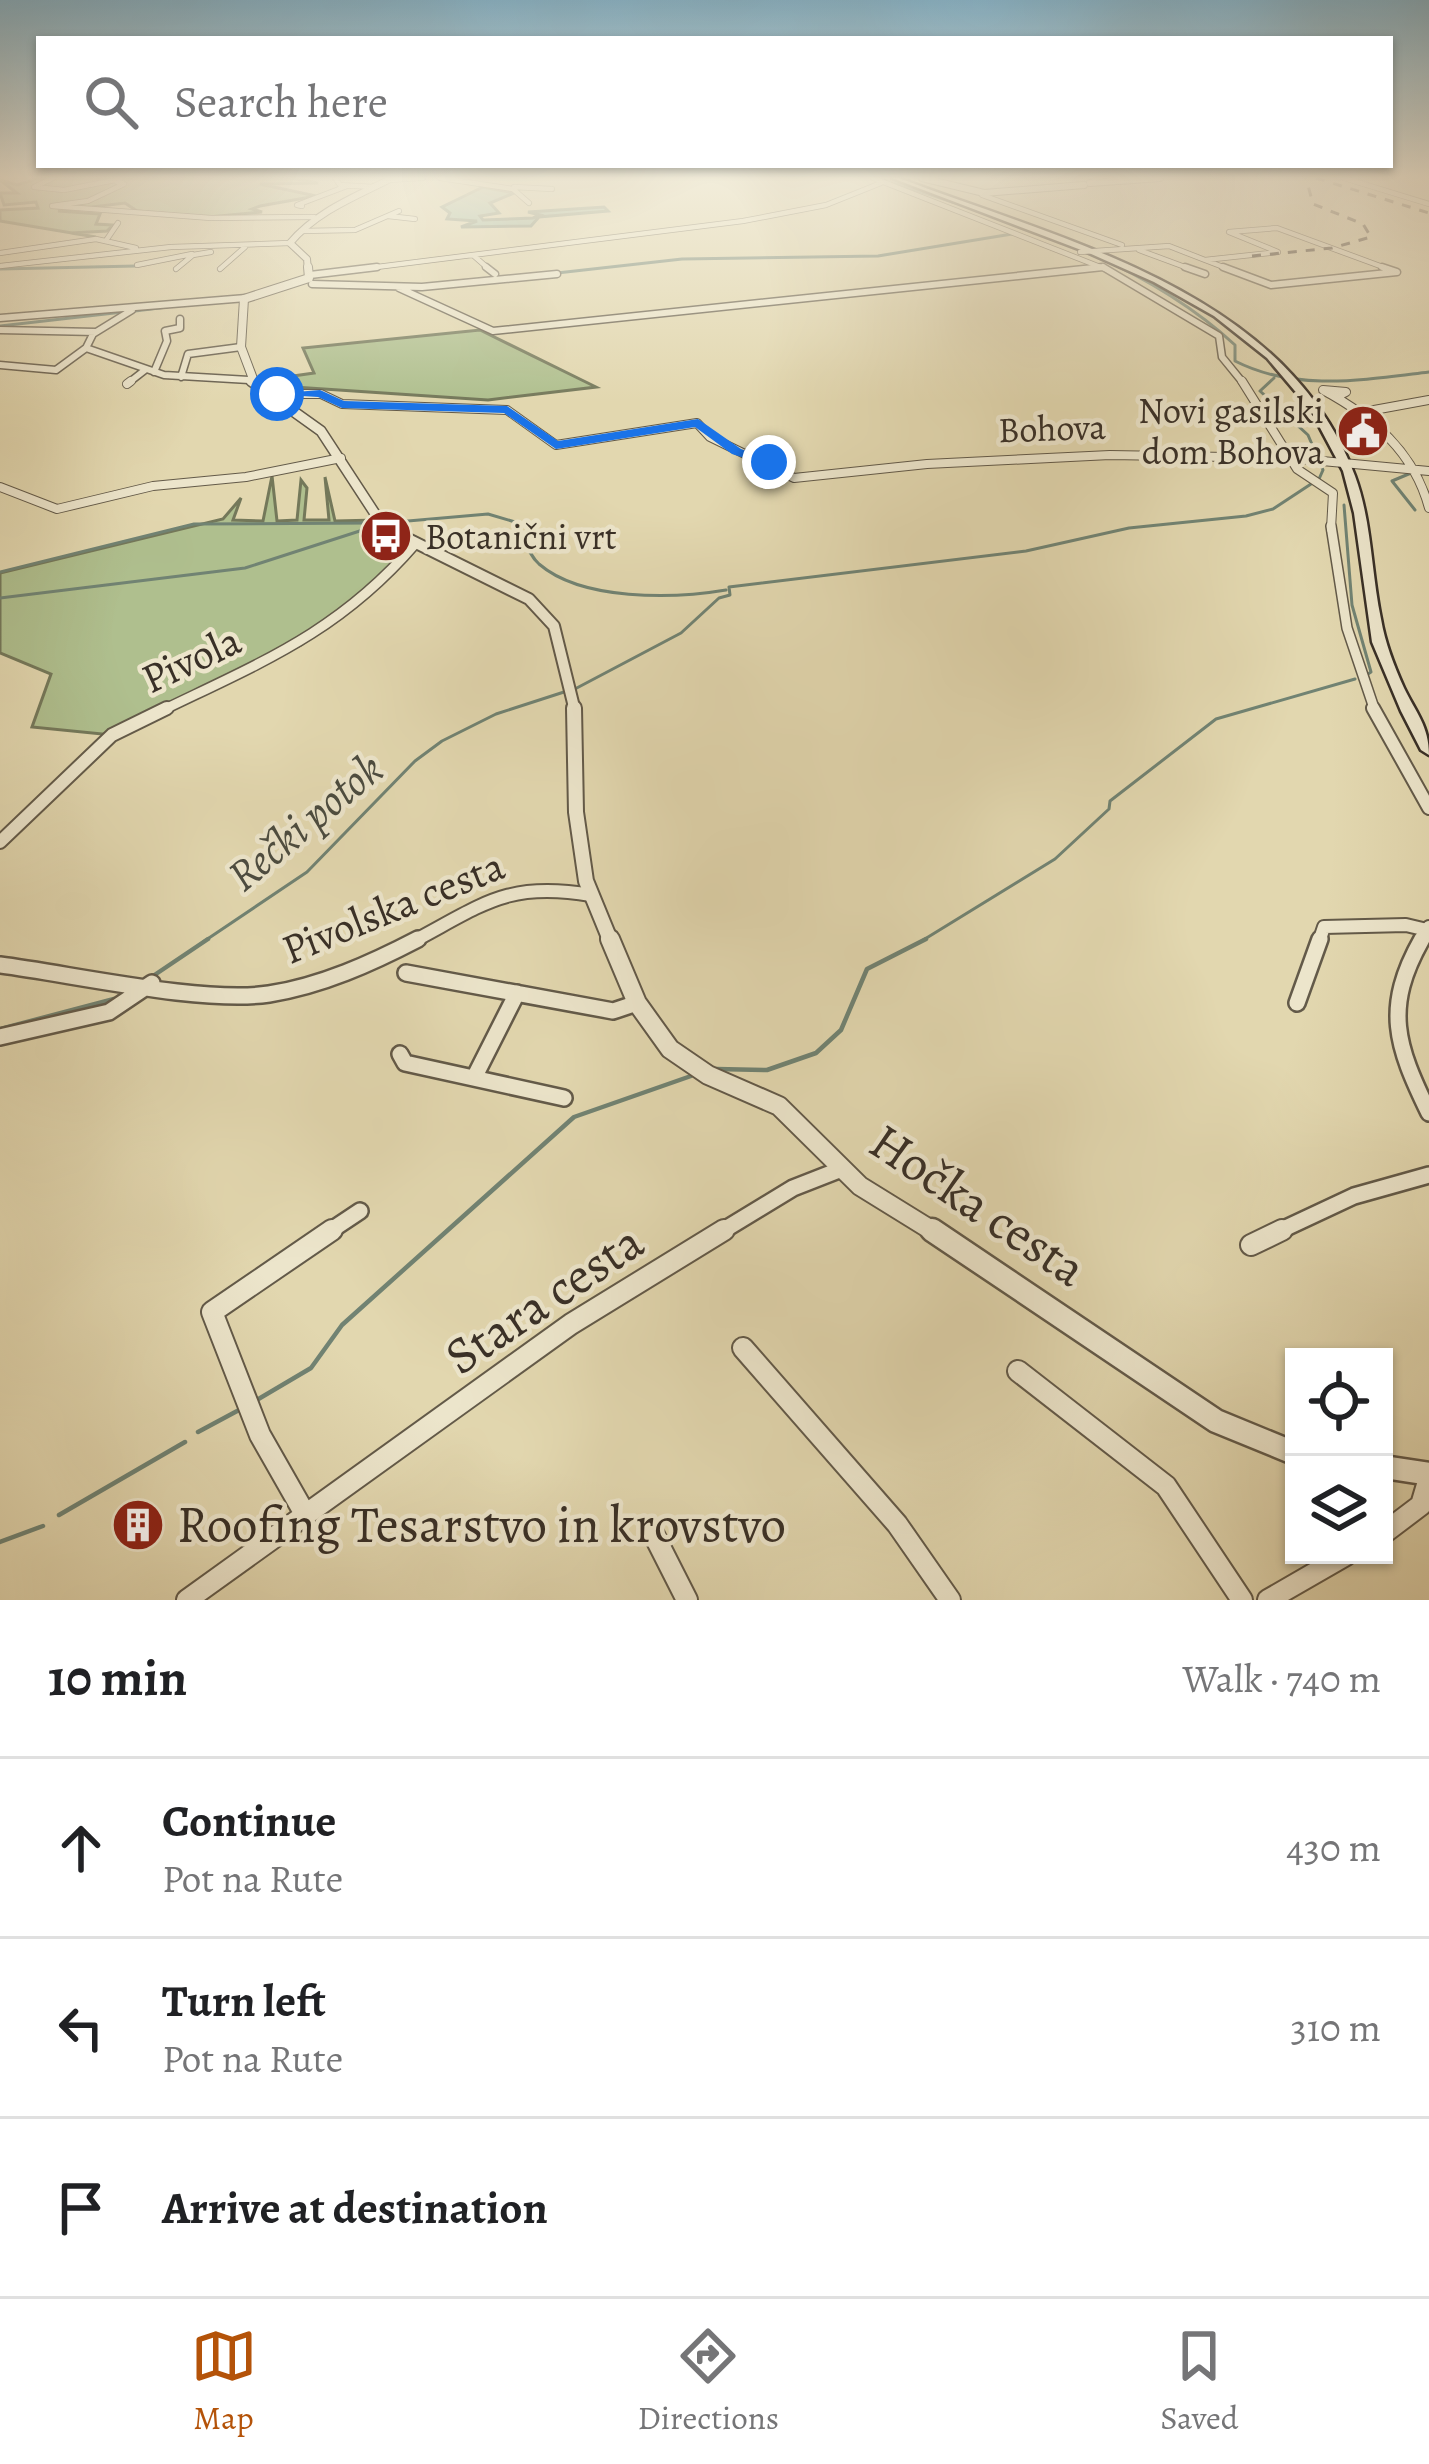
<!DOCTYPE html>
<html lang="en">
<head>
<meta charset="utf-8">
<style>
  :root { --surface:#fff; --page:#f2f2f2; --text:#202124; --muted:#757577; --line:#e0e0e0; --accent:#b45309 }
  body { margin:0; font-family:Alegreya,serif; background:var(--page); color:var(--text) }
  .controls { position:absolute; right:36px; bottom:36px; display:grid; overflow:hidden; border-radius:0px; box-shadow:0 3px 9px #0004 }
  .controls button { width:108px; height:108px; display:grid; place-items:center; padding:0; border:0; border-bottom:3px solid var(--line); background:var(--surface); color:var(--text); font:60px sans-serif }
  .stop { position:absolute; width:36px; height:36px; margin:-27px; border:9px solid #1a73e8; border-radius:50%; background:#fff }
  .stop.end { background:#1a73e8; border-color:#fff; box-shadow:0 3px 12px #0008 }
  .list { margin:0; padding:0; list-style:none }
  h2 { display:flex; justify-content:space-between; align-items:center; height:156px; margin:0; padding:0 48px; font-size:51px }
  h2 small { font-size:39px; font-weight:400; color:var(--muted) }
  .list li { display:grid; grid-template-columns:78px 1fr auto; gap:36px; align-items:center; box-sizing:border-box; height:180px; padding:0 48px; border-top:3px solid var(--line) }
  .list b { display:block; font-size:45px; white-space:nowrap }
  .list p { margin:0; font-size:39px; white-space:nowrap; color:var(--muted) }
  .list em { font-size:39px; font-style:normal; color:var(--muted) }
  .icon { flex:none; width:66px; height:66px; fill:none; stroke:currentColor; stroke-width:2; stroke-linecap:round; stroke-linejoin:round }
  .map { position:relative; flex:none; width:1429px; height:1600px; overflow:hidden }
  .search { position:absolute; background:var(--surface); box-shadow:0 3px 9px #0004; left:36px; right:36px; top:36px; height:132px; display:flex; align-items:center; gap:30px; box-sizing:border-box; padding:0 42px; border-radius:0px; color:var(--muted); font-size:45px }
  .sheet { height:696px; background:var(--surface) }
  nav { display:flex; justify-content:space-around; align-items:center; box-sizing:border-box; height:168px; border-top:3px solid var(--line); background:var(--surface); font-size:33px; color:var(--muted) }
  nav a { display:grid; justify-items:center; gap:6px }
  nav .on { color:var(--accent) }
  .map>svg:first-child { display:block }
</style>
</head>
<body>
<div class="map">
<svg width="1429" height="1600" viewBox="0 0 1429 1600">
  <rect width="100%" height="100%" fill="#e2d7af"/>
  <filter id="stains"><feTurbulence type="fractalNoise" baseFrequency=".00167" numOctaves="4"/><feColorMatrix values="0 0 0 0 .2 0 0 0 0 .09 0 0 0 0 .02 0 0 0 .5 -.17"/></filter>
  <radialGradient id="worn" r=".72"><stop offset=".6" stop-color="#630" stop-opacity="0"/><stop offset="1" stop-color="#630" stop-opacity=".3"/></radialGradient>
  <path fill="#afbf8e" stroke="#74785a" stroke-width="3" d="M40,178H292L318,183L260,184L316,196L260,206L252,209L262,212L209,217L137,211L125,203L58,211L100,214L96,224L113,225L107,231L71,233L96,237L0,221V210L38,208L36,202L4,205L0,193H17L0,180L17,185Z
    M480,330L596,387L488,400L294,387L272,379L314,373L303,348Z
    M272,476L277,521L297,520L301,480L307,488L304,520H329L325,477L335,521L377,520L415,544L377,588L301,645L112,735L32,727L51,674L0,653V573L223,519L241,498L233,520L263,521Z"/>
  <path fill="#96baa5" stroke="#718373" stroke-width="3" d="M483,187L514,193L490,203L499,213L480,216L483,220L533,218L540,215L528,212L604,207L608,211L539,217L531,226L461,227L477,221L447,219L450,213L442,207Z"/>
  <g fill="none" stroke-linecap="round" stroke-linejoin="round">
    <path stroke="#718373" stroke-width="3" d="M878,178C1001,218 1138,255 1235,345V361C1296,392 1363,380 1429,372
      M0,269L136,266
      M557,273L682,259L878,256L1012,234
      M135,311L167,307
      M0,326L123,312
      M1274,378L1260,391L1308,435L1323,470L1319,479
      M1411,473L1392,481L1415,510
      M1344,505L1352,605L1371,672L1365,676
      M385,523L488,514L515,522C523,535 527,553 539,564C582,601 673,599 726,590
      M0,572L194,524L371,523
      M0,598L245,568L369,528
      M573,690L681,633L719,598L730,595L729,587L1026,551L1129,528L1246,516L1273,509L1311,484
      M203,942L307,872L415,761L442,741L496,714L564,692
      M920,942L1055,859L1109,809L1110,801L1216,719L1355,679"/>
    <path stroke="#718373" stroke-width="4.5" d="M153,976L208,939
      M0,1029L114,999
      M716,1069L767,1070L816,1053L841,1030L867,969L926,939
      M255,1401L311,1368L342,1325L574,1117L691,1076
      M198,1432L239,1410
      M59,1515L185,1442
      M0,1542L43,1526"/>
    <g stroke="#635a49" stroke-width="6">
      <path id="minor-far6" d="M53,178L34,187L64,190L120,179L117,182L124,184L88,201L52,206L211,218L314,217
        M335,178L340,185L374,187
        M440,178L513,189L529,203
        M873,178L1108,270
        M1344,178L1429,204
        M388,180L423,178
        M514,187L552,189
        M982,195L1122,245
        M302,206L297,205L347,186
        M388,216L415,219
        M301,231L355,230L399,211
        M107,239L118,223
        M1139,250L1193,270
        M1080,252L1169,246L1205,260
        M0,253L96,239L136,248
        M474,256L490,270
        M1205,260L1231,270
        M1205,260L1278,252L1229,232L1277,228L1391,270
        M137,265L192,254
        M0,266L171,247L290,243
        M176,269L193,255L211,252
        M220,269L245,247
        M353,270L743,221L826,205L881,183
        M1075,270L1103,267"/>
    </g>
    <g stroke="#635a49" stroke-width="9">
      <path id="minor-far5" d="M486,267L495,274
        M1103,267L1219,336L1222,357L1244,384
        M1185,267L1205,274
        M1223,267L1271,285L1397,272L1382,267
        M310,275L377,267
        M312,284L422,287L557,274
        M399,288L493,331L1103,267
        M132,310L93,334L86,348L164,375L249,380
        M0,318L246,298
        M0,330L96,332
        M0,365L56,370L86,348
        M154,372L167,341L165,331L180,328V319
        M181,377L188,354L241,347
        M127,384L145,370"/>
    </g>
    <g stroke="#635a49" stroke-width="10">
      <path id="minor-far4" d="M1242,381L1297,469L1333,493L1331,529
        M127,384L131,381
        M273,394H321L342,404L507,410L556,445L697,423L710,437L794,478L927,464L1110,455L1290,458L1429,471
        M1340,395L1346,392L1323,390C1373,417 1414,452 1429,508
        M1363,412L1429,400
        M0,487L57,509L153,486L246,477L341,458"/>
    </g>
    <g stroke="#635a49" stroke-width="12">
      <path id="minor-far3" d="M1331,526L1347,628L1375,711
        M161,711C262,662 339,632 415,544"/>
    </g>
    <g stroke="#635a49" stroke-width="16">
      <path id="minor-far2" d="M1373,708L1429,808
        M0,842L112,735L167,708
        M412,942C484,904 507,881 591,895
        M1319,942L1324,927L1406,925L1427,930
        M1421,942L1429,927"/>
    </g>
    <g stroke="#635a49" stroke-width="20">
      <path id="minor-far1" d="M1422,939C1383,1008 1396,1045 1429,1113
        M0,965C71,974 203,1004 269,994C321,986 372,963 418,939
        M406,973L613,1011L637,1003
        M1297,1003L1320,939
        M0,1037L109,1012L152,983
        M400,1054L405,1063L564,1098
        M474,1078L517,993
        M327,1233L360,1211
        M719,1233L793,1188L839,1170
        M1275,1233L1354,1196L1429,1175"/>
    </g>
    <g stroke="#635a49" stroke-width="24">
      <path id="minor" d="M1251,1245L1282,1230
        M743,1348L897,1524L950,1600
        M1018,1371L1166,1486L1242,1600
        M305,1514L260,1435L212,1312L332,1230
        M651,1529L687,1600
        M1384,1533L1421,1505L1429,1478
        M187,1600L571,1324L724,1230
        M1268,1600L1346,1555"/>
    </g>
    <g stroke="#635a49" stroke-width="8">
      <path id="tertiary-far6" d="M922,178L984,193L1084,185
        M1090,183L1160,178
        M308,270L307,259L290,243C317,211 355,197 392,178"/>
    </g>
    <g stroke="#635a49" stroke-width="10">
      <path id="tertiary-far5" d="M255,384L241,347L244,299L309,278L308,267"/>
    </g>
    <g stroke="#635a49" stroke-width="12">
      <path id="tertiary-far4" d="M251,381L321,431L385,529"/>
    </g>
    <g stroke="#635a49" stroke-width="14">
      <path id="tertiary-far3" d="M382,526L529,599L554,626L575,711"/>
    </g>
    <g stroke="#635a49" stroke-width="18">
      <path id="tertiary-far2" d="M574,708L576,812L586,881L611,942"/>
    </g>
    <g stroke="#635a49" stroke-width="22">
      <path id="tertiary-far1" d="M610,939L637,1003L670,1049L708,1075L779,1106L860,1186L936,1233"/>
    </g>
    <g stroke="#635a49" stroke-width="27">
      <path id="tertiary" d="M932,1230L1216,1421L1294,1453
        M1384,1467L1429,1474"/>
    </g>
    <g stroke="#393027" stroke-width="5">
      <path id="secondary" d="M892,178H899C1064,241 1286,291 1355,476C1372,522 1371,572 1381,619C1385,643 1394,666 1404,688C1416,713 1429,726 1429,755L1421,750L1401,711L1372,642L1354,513L1343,471L1310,409L1267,358L1214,316L1154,282L1089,253Z"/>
    </g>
    <use href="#minor-far6" stroke="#ece5cb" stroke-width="4.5"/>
    <use href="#minor-far5" stroke="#ece5cb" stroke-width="6"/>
    <use href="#minor-far4" stroke="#ece5cb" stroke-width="8"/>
    <use href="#minor-far3" stroke="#ece5cb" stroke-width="9"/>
    <use href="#minor-far2" stroke="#ece5cb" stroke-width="12"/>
    <use href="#minor-far1" stroke="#ece5cb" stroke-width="15"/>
    <use href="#minor" stroke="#ece5cb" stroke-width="20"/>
    <use href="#tertiary-far6" stroke="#ece5cb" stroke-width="6"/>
    <use href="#tertiary-far5" stroke="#ece5cb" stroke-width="8"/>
    <use href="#tertiary-far4" stroke="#ece5cb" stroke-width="9"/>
    <use href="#tertiary-far3" stroke="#ece5cb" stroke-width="10"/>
    <use href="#tertiary-far2" stroke="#ece5cb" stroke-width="14"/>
    <use href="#tertiary-far1" stroke="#ece5cb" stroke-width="18"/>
    <use href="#tertiary" stroke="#ece5cb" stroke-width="22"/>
    <use href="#secondary" fill="#ece5cb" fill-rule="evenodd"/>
    <path stroke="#393027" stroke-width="3" stroke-dasharray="9 9" stroke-linecap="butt" d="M1316,178L1429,213
      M1252,256L1332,248L1371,237L1363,224L1313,204L1306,178"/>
  </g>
  <linearGradient id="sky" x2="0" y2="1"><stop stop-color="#87b6cd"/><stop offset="0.44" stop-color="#f2eddb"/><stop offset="1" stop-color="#f2eddb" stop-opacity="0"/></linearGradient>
  <rect width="1429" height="402" fill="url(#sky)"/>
  <path fill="#1a73e8" d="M320,390L344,401L507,406L558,441L698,419L741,449L775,462L769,466L732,454L695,427L556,449L504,413L342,408L318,397L271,394Z"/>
  <defs>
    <g id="civic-disc" transform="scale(2.7)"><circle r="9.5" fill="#8f2418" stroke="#ece5cb"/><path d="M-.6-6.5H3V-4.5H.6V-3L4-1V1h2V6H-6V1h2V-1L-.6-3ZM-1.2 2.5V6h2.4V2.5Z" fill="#fff"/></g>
    <g id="bus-disc" transform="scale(2.7)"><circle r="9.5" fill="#8f2418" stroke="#ece5cb"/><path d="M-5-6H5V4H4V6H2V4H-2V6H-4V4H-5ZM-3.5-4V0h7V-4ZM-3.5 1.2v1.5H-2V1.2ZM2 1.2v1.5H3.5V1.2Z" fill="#fff"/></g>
    <g id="building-disc" transform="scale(2.7)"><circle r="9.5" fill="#8f2418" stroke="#ece5cb"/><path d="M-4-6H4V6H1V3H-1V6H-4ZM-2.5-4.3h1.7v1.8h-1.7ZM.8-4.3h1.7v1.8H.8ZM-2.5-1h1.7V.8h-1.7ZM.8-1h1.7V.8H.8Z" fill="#fff"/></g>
  </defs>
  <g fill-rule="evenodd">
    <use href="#civic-disc" x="1363" y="431"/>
    <use href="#bus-disc" x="386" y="536"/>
    <use href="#building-disc" x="138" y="1525"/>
  </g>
  <g text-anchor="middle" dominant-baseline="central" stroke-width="9" stroke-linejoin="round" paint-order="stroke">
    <g font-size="36" fill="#393027" stroke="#ece5cb" text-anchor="end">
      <text x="1324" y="410">Novi gasilski<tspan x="1324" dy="41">dom Bohova</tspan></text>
      <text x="425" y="536" text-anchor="start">Botanični vrt</text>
    </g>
    <g font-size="36" fill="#393027" stroke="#ece5cb">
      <text transform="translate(1052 428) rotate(-2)">Bohova</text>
    </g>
    <g font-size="42" fill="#393027" stroke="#ece5cb">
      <text transform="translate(191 659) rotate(-25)">Pivola</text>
      <text transform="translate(393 907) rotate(-22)">Pivolska cesta</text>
    </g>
    <g font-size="45" font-style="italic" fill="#4c4c40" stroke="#ece5cb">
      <text transform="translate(305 822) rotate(-40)">Rečki potok</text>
    </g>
    <g font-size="51" fill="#393027" stroke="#ece5cb">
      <text transform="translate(978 1205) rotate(34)">Hočka cesta</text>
      <text transform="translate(544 1299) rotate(-34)">Stara cesta</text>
    </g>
    <g font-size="51" fill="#393027" stroke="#ece5cb" text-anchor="start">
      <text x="177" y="1525">Roofing Tesarstvo in krovstvo</text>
    </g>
  </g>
  <rect width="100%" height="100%" filter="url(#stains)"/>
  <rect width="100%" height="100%" fill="url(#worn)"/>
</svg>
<div class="controls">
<button><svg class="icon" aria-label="locate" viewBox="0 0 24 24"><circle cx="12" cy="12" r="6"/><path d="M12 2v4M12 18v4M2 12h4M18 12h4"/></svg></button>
<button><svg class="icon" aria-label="layers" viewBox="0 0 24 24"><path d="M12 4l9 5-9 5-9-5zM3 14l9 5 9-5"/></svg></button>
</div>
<div class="stop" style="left:277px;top:394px"></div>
<div class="stop end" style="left:769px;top:462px"></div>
<div class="search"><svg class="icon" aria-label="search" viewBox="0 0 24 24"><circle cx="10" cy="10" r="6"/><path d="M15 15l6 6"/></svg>Search here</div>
</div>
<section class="sheet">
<h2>10 min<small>Walk · 740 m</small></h2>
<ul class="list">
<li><svg class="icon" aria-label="ahead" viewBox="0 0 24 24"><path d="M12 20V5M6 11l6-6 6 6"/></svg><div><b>Continue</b><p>Pot na Rute</p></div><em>430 m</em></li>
<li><svg class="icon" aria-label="left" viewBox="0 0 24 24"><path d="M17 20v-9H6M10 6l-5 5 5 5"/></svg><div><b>Turn left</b><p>Pot na Rute</p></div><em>310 m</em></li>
<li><svg class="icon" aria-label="arrive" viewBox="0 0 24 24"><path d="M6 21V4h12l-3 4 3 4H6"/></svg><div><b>Arrive at destination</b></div></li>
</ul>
</section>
<nav>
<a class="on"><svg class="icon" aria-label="map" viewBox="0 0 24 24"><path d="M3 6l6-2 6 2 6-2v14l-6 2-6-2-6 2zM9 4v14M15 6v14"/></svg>Map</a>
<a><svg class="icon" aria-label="directions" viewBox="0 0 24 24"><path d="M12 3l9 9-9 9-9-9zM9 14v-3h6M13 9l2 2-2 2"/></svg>Directions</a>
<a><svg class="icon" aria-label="saved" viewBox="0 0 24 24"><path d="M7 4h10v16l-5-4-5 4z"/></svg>Saved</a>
</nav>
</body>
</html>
